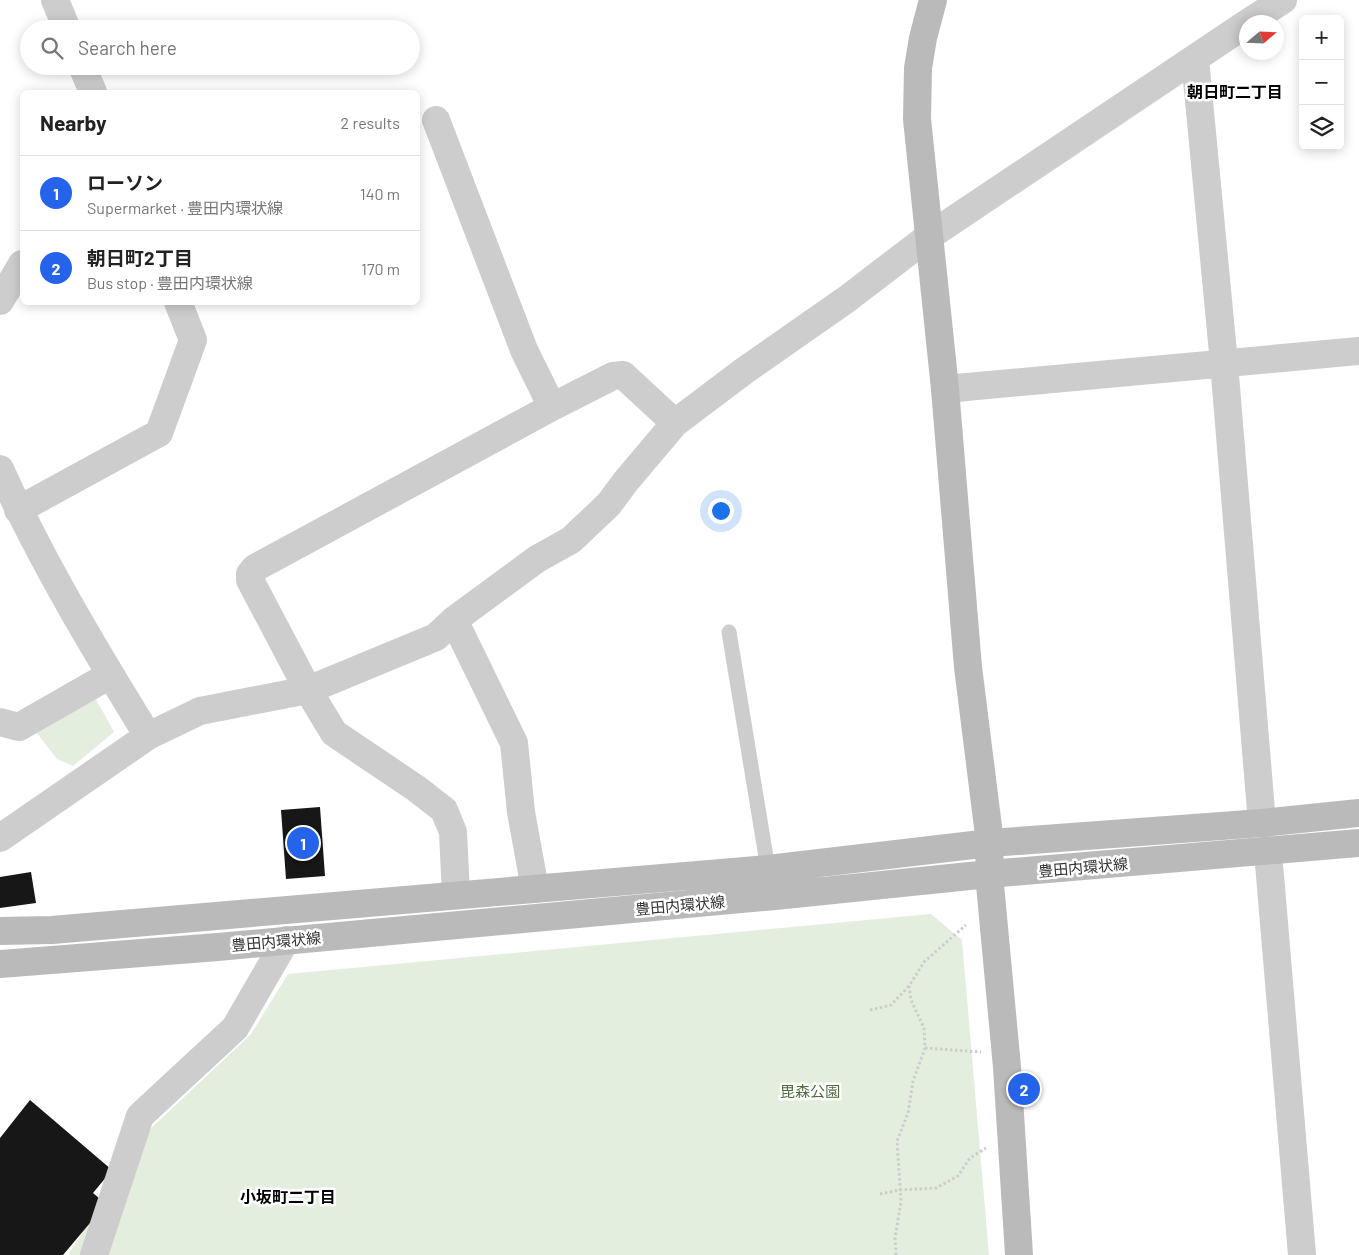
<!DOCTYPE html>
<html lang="en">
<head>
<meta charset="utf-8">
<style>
  :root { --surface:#fff; --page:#f2f2f2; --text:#222; --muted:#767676; --line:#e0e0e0; --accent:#2563eb }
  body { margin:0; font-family:Barlow,"Noto Sans JP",sans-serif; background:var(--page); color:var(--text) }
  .controls { position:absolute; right:15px; top:15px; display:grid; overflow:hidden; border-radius:8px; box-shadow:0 2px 12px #0003 }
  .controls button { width:45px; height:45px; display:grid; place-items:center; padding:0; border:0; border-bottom:1px solid var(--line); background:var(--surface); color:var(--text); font:25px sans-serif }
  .compass { position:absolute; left:1239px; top:15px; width:45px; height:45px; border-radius:50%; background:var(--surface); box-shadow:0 2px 12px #0003; rotate:71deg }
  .you { position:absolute; left:720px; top:510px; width:18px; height:18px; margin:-12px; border:4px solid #fff; border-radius:50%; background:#1a73e8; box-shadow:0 0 0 8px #1a73e833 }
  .badge { display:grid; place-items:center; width:32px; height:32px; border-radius:50%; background:var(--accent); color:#fff; font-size:16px; font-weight:700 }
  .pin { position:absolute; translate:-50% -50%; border:2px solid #fff; box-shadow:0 1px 5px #0006 }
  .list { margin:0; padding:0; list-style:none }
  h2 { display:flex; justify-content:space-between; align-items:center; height:65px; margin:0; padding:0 20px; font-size:21px }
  h2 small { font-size:16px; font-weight:400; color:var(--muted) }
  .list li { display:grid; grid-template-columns:32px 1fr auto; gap:15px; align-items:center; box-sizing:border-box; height:75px; padding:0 20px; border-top:1px solid var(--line) }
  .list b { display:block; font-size:19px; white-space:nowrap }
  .list p { margin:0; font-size:16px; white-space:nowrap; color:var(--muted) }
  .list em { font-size:16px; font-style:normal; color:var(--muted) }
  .icon { flex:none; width:28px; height:28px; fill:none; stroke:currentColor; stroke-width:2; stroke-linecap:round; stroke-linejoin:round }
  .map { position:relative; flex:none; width:1359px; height:1255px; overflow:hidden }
  .search { position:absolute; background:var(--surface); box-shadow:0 2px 12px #0003; left:20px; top:20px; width:400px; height:55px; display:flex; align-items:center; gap:12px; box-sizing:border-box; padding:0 18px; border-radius:28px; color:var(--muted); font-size:19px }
  .panel { position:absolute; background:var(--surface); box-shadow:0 2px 12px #0003; left:20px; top:90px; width:400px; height:215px; border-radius:8px }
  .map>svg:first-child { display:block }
</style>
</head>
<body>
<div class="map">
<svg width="1359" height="1255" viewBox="0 0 1359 1255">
  <rect width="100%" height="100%" fill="#fff"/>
  <path fill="#e4eede" d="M96,699L114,732L73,766L57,759L36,732Z
    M931,914L962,940L989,1255H68L146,1133L251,1034L288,974Z"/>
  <path fill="#171717" d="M320,807L325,876L286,879L281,810Z
    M31,872L36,903L0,908V877Z
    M30,1100L112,1170L93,1193L106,1204L63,1255H0V1138Z"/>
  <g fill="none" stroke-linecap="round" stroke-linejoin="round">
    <path stroke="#cdcdcd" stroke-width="3" stroke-dasharray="2.5 2.5" stroke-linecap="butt" d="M870,1010L891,1005L909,986
      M925,1048L981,1052
      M880,1194L900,1190L936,1188L958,1176L970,1158L986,1148
      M896,1255L895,1238L901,1201L897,1141L908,1113L913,1081L925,1048L924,1028L911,1000L909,986L924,962L966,925"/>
    <path stroke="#cdcdcd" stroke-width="15" d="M729,632L768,869"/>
    <path stroke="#cdcdcd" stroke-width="28" d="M55,0L67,29
      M1249,22L1283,0
      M1195,59L1224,363L1262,823
      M82,66L93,92
      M436,120L524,350L552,407
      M0,301L22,264
      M945,389L1359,351
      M0,469C42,562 95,650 148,736
      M18,510L159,433L193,340L178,302
      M454,620L514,743L521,812L535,889
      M0,722L19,727L110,675
      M0,838L148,736L200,711L308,690L436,637L454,620L537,559L571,540L609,504L626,481L675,423L744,371L847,299L928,237L1246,24
      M1268,852L1302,1255
      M456,895L453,832L444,810L417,789L334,733L308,690L250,580V574L255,568L552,407L613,376L623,375L675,423
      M94,1255L140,1116L235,1028L286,940"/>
    <path stroke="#bababa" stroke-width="28" d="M933,0L923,38L918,68L917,119L945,389L968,667L990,843L989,874L1007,1067L1019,1255
      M0,931L52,930L768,869L990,843L1262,823L1359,813
      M0,964L218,947L775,896L989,874L1359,843"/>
  </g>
  <g text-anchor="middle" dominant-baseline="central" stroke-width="5" stroke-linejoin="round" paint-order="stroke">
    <g font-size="15" fill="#303030" stroke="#fff">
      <text transform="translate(1083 867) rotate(-5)">豊田内環状線</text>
      <text transform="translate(680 905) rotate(-5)">豊田内環状線</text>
      <text transform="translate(276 941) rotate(-5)">豊田内環状線</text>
    </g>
    <g font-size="15" fill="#4d6e3b" stroke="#fff">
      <text x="810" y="1091">毘森公園</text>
    </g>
    <g font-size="16" font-weight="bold" fill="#000" stroke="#fff">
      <text x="1235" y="91">朝日町二丁目</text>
      <text x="288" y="1196">小坂町二丁目</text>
    </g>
  </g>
</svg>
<div class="controls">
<button>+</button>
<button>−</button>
<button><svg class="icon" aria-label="layers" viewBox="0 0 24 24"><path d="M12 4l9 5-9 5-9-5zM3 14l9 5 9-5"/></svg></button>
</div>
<svg class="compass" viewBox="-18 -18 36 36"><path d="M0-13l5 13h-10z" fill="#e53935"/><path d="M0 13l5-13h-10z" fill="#767676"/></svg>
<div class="you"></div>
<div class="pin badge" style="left:303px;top:843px">1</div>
<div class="pin badge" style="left:1024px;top:1089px">2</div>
<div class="search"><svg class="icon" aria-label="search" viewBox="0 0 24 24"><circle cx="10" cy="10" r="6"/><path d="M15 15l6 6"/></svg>Search here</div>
<section class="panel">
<h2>Nearby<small>2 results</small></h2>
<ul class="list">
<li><span class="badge">1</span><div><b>ローソン</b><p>Supermarket · 豊田内環状線</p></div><em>140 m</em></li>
<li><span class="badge">2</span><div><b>朝日町2丁目</b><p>Bus stop · 豊田内環状線</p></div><em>170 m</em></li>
</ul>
</section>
</div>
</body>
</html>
